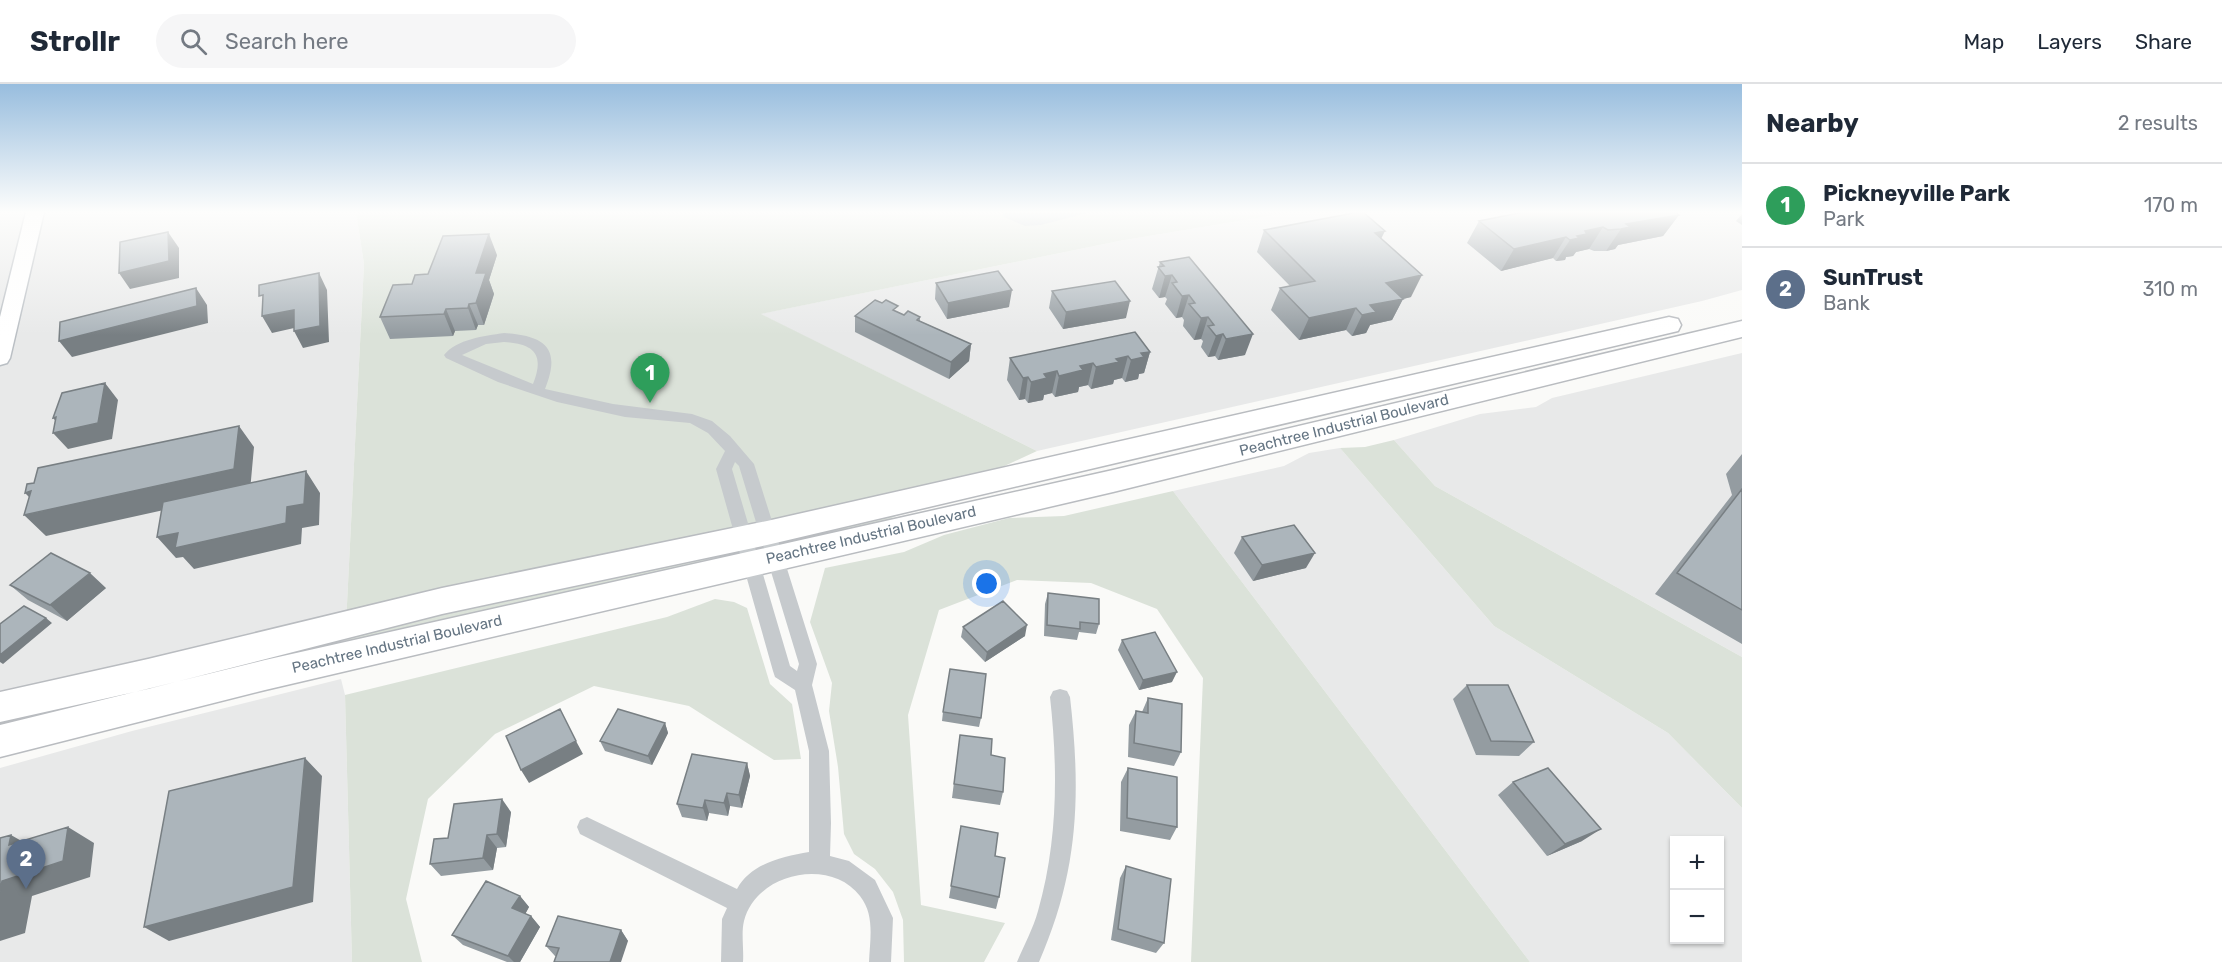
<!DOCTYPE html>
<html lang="en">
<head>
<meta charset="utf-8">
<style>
  :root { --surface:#fff; --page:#f6f6f7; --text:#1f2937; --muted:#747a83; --line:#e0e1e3; --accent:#ea580c }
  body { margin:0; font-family:Rubik,sans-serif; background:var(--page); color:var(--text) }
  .controls { position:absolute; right:18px; bottom:18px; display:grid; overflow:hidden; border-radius:0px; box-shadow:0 2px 4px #0004 }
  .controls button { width:54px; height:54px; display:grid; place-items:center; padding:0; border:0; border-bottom:2px solid var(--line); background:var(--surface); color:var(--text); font:30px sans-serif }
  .you { position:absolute; left:987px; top:500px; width:21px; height:21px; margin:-15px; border:4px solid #fff; border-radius:50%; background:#1a73e8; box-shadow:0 0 0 9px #1a73e833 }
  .badge { display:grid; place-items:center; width:39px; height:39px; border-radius:50%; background:var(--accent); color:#fff; font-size:20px; font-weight:700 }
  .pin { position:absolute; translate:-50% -50px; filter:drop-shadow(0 2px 3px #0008) }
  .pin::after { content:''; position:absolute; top:32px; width:21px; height:18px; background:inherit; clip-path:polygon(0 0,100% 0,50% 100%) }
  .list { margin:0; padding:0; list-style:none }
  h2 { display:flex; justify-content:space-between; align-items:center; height:78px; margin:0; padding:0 24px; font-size:26px }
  h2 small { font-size:20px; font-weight:400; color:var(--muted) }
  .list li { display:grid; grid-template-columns:39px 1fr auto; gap:18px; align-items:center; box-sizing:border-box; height:84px; padding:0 24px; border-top:2px solid var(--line) }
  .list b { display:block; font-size:22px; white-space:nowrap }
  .list p { margin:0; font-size:20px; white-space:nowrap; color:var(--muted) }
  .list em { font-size:20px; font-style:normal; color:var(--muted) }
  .icon { flex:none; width:33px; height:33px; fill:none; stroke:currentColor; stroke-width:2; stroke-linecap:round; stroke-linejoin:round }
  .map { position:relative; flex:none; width:1742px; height:878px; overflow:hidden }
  header { display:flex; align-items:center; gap:36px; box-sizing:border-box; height:84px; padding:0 30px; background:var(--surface); border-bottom:2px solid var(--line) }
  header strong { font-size:28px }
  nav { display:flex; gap:33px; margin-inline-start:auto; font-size:21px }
  .search { width:420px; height:54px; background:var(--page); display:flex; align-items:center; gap:15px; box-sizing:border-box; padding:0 21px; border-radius:33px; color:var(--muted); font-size:22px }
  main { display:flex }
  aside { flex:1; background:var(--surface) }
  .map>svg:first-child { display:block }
</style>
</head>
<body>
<header>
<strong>Strollr</strong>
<div class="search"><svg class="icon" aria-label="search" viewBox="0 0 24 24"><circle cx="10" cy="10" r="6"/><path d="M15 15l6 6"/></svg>Search here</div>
<nav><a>Map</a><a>Layers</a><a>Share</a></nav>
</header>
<main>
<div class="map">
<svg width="1742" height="878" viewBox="0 0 1742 878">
  <rect width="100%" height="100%" fill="#fafaf8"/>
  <path fill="#e8e9e9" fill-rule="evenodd" d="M0,128H356L364,180L345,560L0,608Z
    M1293,128H1742V206L1702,217L1037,367L760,230L1119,157Z
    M1742,269V573L1435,402L1394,356L1480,330L1536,323L1552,314Z
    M1340,364L1494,542L1668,649L1742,724V878H1530L1173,407L1284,382L1309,369ZM1674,756H1720V856H1674Z
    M341,595L345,611L352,878H0V684L132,647Z"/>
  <path fill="#dbe2d9" d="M356,128H1293L1119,157L761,230L1037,367L872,443L345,560L364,180Z
    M1394,356L1435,402L1742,573V724L1668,649L1494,542L1340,364L1365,363Z
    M1173,407L1530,878H1191L1203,594L1157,525L1091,499L1017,496L939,526L908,631L921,821L1005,839L984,878H904L903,836L893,808L875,785L854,770L844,750L838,683L829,627L832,599L810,538L825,484L904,468L944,451L1009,434L1064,432Z
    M715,515L734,518L747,524L770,600L792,620L801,675L774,676L689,622L594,602L495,650L428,715L406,815L422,878H352L345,611L667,533Z"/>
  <path fill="#c1cacf" d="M1002,128H1091L1041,141L1025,142L1004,133Z"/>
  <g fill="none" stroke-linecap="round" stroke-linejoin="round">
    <g stroke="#babfc4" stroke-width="3">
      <path id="secondary" d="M26,128H44L10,274L7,279L0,281V233Z"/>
    </g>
    <g stroke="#b9bcc0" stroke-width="3">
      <path id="highway" d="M1669,233L1678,235L1681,241L1678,247L767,461L442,530L148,605L0,638V608L148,575L442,504L767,437Z
        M1742,237V253L1113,408L265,606L0,673V641L265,576L1113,386Z"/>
    </g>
    <path fill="#c6cacd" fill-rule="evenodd" d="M504,249C544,252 562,263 545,305L613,320L692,330L712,337L730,352L754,380L817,580L812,601L829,667L831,739L830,772L849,777L875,796L893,834L891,878H869C870,855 875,831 860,812C830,773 756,789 744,837C741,849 744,865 743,878H721L722,835L727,824L580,750L577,743L580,736L587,733L737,805C751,779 782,773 809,768V667L795,606L775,593L773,587L716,385L725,367L708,349L690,339L625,333L557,318L498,298L446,274L444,271C457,255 484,252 504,249ZM504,258C534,260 545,270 533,300L462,271L486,260ZM735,378L739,382L799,580L797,587L790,582L732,385Z
      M1060,605L1067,607L1070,613C1081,710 1079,787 1039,878H1017C1024,861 1033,845 1038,827C1058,757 1058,685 1050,613L1053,607Z"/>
    <use href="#secondary" fill="#fff" fill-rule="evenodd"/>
    <use href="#highway" fill="#fff" fill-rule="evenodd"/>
  </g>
  <path fill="#949ca1" d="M1742,130V141L1736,137Z
    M1679,131L1663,152L1618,161L1615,165L1606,167H1594L1589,165L1576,168L1573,172L1566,173L1565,176L1556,177L1553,174L1501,187L1467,159L1479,137Z
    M1264,146L1381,155L1411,213L1403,215L1392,236L1370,241L1366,249L1352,252L1346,246L1299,256L1271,226L1280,204L1290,202L1257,168Z
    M497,171L489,196L494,210L484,241H478L476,246L455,247L453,252L390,255L380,233L428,190Z
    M1160,178L1245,271L1218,276L1215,272L1208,273L1201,263L1203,257L1201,255L1194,256L1183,242L1184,236L1182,233L1176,234L1165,220L1167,215L1165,213L1159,214L1152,205Z
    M936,199L1009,223L947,235L935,215Z
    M1052,207L1126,234L1063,245L1049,224Z
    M898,228L904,231L920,233V237L971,260L969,277L949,295L855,248V232Z
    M1150,268L1144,289L1139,290L1138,295L1125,298L1122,294L1114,296L1113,300L1091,305L1088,301L1079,303L1078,308L1055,313L1052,309L1044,311L1043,316L1028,319L1025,315L1019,316L1007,296L1010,274Z
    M1742,370V560L1655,510L1732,411L1726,390Z
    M1242,453L1306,484L1253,497L1234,469Z
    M10,501L106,504L67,537L28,516Z
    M1048,509L1099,540L1096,550L1079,548L1077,556L1044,552L1045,520Z
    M963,543L1025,552L985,578L961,553Z
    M1122,556L1172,598L1139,606L1118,566Z
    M1467,601L1534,658L1519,672L1476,671L1453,615Z
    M1148,614L1181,668L1174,682L1128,673L1129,641L1136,627L1142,628Z
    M943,628L981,634L979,643L942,637Z
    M665,639L668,649L652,681L605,667L600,657Z
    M960,651L991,671L1003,708L1000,721L952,714Z
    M747,679L750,692L742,724L730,722L728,732L709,729L707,737L682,733L677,720Z
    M1128,684L1177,743L1170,756L1120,747L1121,698Z
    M1513,698L1582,757L1547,772L1498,711Z
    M511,728L506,763L497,764L493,786L441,792L430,780L448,754Z
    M961,742L995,772L999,813L996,825L949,814Z
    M1126,782L1164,859L1156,869L1111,856L1120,794Z
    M520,812L529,823L525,830L531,832L540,843L520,878H507L463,861L452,851Z
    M621,846L628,857L556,872H555L546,862Z"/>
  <path fill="#787f83" d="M1679,131L1663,152L1618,161L1615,165L1606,167L1621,145L1626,140Z
    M1603,143L1589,165L1576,168L1573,172L1566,173L1565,176L1556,177L1570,156L1585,147Z
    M1385,147L1374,169L1375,149Z
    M168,148L179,164V194L130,205L119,189Z
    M489,150L497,171L489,196L494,210L484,241L476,219V189Z
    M1566,153L1553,174L1501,187L1514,165Z
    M319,189L327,206L329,258L303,264L294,247Z
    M1172,191L1165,213L1159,214L1165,192Z
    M1422,191L1411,213L1403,215L1392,236L1370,241L1366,249L1352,252L1362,231L1386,199Z
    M196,204L207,221L208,239L72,273L59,257Z
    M1012,206L1009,223L947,235L948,219Z
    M1189,211L1182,233L1176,234L1182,212Z
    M1130,217L1126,234L1063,245L1066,228Z
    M469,220L478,241L476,246L468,224Z
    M1356,224L1346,246L1299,256L1309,234Z
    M446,225L455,247L453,252L444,230Z
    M294,226L303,242L272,249L262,232Z
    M1208,233L1201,255L1194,256L1201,234Z
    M1223,250L1215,272L1208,273L1216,252Z
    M1253,250L1245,271L1218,276L1226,255Z
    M971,260L969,277L949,295L951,278Z
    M1150,268L1144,289L1139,290L1138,295L1125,298L1131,276L1141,269Z
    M1128,272L1122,294L1114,296L1113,300L1091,305L1096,283L1116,275Z
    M1093,279L1088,301L1079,303L1078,308L1055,313L1059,292L1080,282Z
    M1057,287L1052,309L1044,311L1043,316L1028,319L1031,298L1044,290Z
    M1028,293L1025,315L1019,316L1023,294Z
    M105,299L118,316L112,355L68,365L53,349L64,346L53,334Z
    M239,342L254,363L250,407L46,452L24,431L43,427L25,409Z
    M306,387L320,409L319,441L302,444L301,460L194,485L183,473L176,474L157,453L287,423Z
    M1315,469L1306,484L1253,497L1262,481Z
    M90,489L106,504L67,537L50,521Z
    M46,534L52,539L3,580L0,578V571Z
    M1027,541L1025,552L985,578L987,568Z
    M1177,588L1172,598L1139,606L1143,596Z
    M665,639L668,649L652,681L648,672Z
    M576,657L583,670L529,699L521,686Z
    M305,674L322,692L313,818L169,857L144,843Z
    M747,679L750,692L742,724L739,711Z
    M727,709L730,722L728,732L724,719Z
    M502,715L511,728L506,763L497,750Z
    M705,716L709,729L707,737L703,724Z
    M68,743L94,759L90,793L32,812L25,849L0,857V808L2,797Z
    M1601,745L1582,757L1547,772L1565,760Z
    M11,751L39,767L9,761Z
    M487,751L497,764L493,786L483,774Z
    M520,812L529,823L522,836L512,824Z
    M531,832L540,843L520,878H514L508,872Z
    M621,846L628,857L621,878H610Z"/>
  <path fill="#acb5bb" stroke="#787f83" stroke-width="1.5" d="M1359,128H1363L1385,147L1375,149L1422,191L1386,199L1403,215L1370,221L1376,228L1362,231L1356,224L1309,234L1280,204L1315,197L1264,146Z
    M1524,128H1675L1679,131L1626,140L1630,143L1621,145L1608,146L1603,143L1585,147L1587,150L1577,152L1579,154L1570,156L1566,153L1514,165L1479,137Z
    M168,148L169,177L119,189L120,158Z
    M489,150L476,189H486L476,219L469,220L468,224L446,225L444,230L380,233L393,201L412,200L415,191L428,190L443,152Z
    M1189,173L1253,250L1226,255L1223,250L1216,252L1208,242L1214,241L1208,233L1201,234L1189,220L1195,219L1189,211L1182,212L1172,199L1177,198L1172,191L1165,192L1158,183L1164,182L1160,178Z
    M998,187L1012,206L948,219L936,199Z
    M319,189L320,242L294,247V226L262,232L263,211L259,212V201Z
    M1115,197L1130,217L1066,228L1052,207Z
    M196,204L197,222L59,257L60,238Z
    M875,216L882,219L886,216L898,222L893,226L904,231L908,227L920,233L917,236L971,260L951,278L855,232Z
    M1135,248L1150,268L1141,269L1144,273L1131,276L1128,272L1116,275L1119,278L1096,283L1093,279L1080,282L1083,286L1059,292L1057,287L1044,290L1047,294L1031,298L1028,293L1023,294L1010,274Z
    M105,299L98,339L53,349L56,333L53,334L62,309Z
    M239,342L234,385L24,431L31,407L25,409L27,400L34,399L38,384Z
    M306,387L304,420L287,423L286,439L175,464L178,449L157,453L163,418Z
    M1742,405V526L1677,489Z
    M1294,441L1315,469L1262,481L1242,453Z
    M51,469L90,489L50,521L10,501Z
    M1048,509L1099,515V540L1080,538V545L1047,541Z
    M1003,517L1027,541L987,568L963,543Z
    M24,522L46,534L0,571V540Z
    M1155,548L1177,588L1143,596L1122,556Z
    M950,585L986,590L981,634L943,628Z
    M1467,601H1508L1534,658L1491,657Z
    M1148,614L1182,620L1181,668L1134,659L1136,627L1148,629Z
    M560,625L576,657L521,686L506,652Z
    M618,625L665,639L648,672L600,657Z
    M960,651L992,655L991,671L1005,674L1003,708L954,700Z
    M692,670L747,679L739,711L727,709L724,719L705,716L703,724L677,720Z
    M305,674L293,803L144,843L169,707Z
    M1128,684L1177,693V743L1127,734Z
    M1548,684L1601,745L1565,760L1513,698Z
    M502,715L497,750L487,751L483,774L430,780L434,755L448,754L454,720Z
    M961,742L998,749L995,772L1005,774L999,813L951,802Z
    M68,743L63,777L2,797L0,808V754L11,751L9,761Z
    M1126,782L1171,795L1164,859L1118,845Z
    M486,797L520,812L512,824L531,832L508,872L452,851Z
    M558,832L621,846L610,878H554L559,864L546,862Z"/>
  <linearGradient id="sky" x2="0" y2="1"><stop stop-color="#98bdde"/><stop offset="0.51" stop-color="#fdfdfc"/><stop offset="1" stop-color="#fdfdfc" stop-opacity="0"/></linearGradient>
  <rect width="1742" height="251" fill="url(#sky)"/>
  <g text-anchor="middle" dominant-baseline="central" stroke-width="6" stroke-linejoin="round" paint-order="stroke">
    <g font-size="15" fill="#657583" stroke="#fff">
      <text transform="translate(1344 341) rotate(-14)">Peachtree Industrial Boulevard</text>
      <text transform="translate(871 451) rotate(-13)">Peachtree Industrial Boulevard</text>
      <text transform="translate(397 560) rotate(-13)">Peachtree Industrial Boulevard</text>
    </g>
  </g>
</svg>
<div class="controls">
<button>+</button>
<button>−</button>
</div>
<div class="you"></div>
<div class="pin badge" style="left:650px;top:319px;background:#2e9e5b">1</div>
<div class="pin badge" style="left:26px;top:805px;background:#5c6f8a">2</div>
</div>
<aside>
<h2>Nearby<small>2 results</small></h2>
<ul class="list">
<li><span class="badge" style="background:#2e9e5b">1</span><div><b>Pickneyville Park</b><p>Park</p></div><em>170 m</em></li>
<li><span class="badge" style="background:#5c6f8a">2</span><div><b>SunTrust</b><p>Bank</p></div><em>310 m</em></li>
</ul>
</aside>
</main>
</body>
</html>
